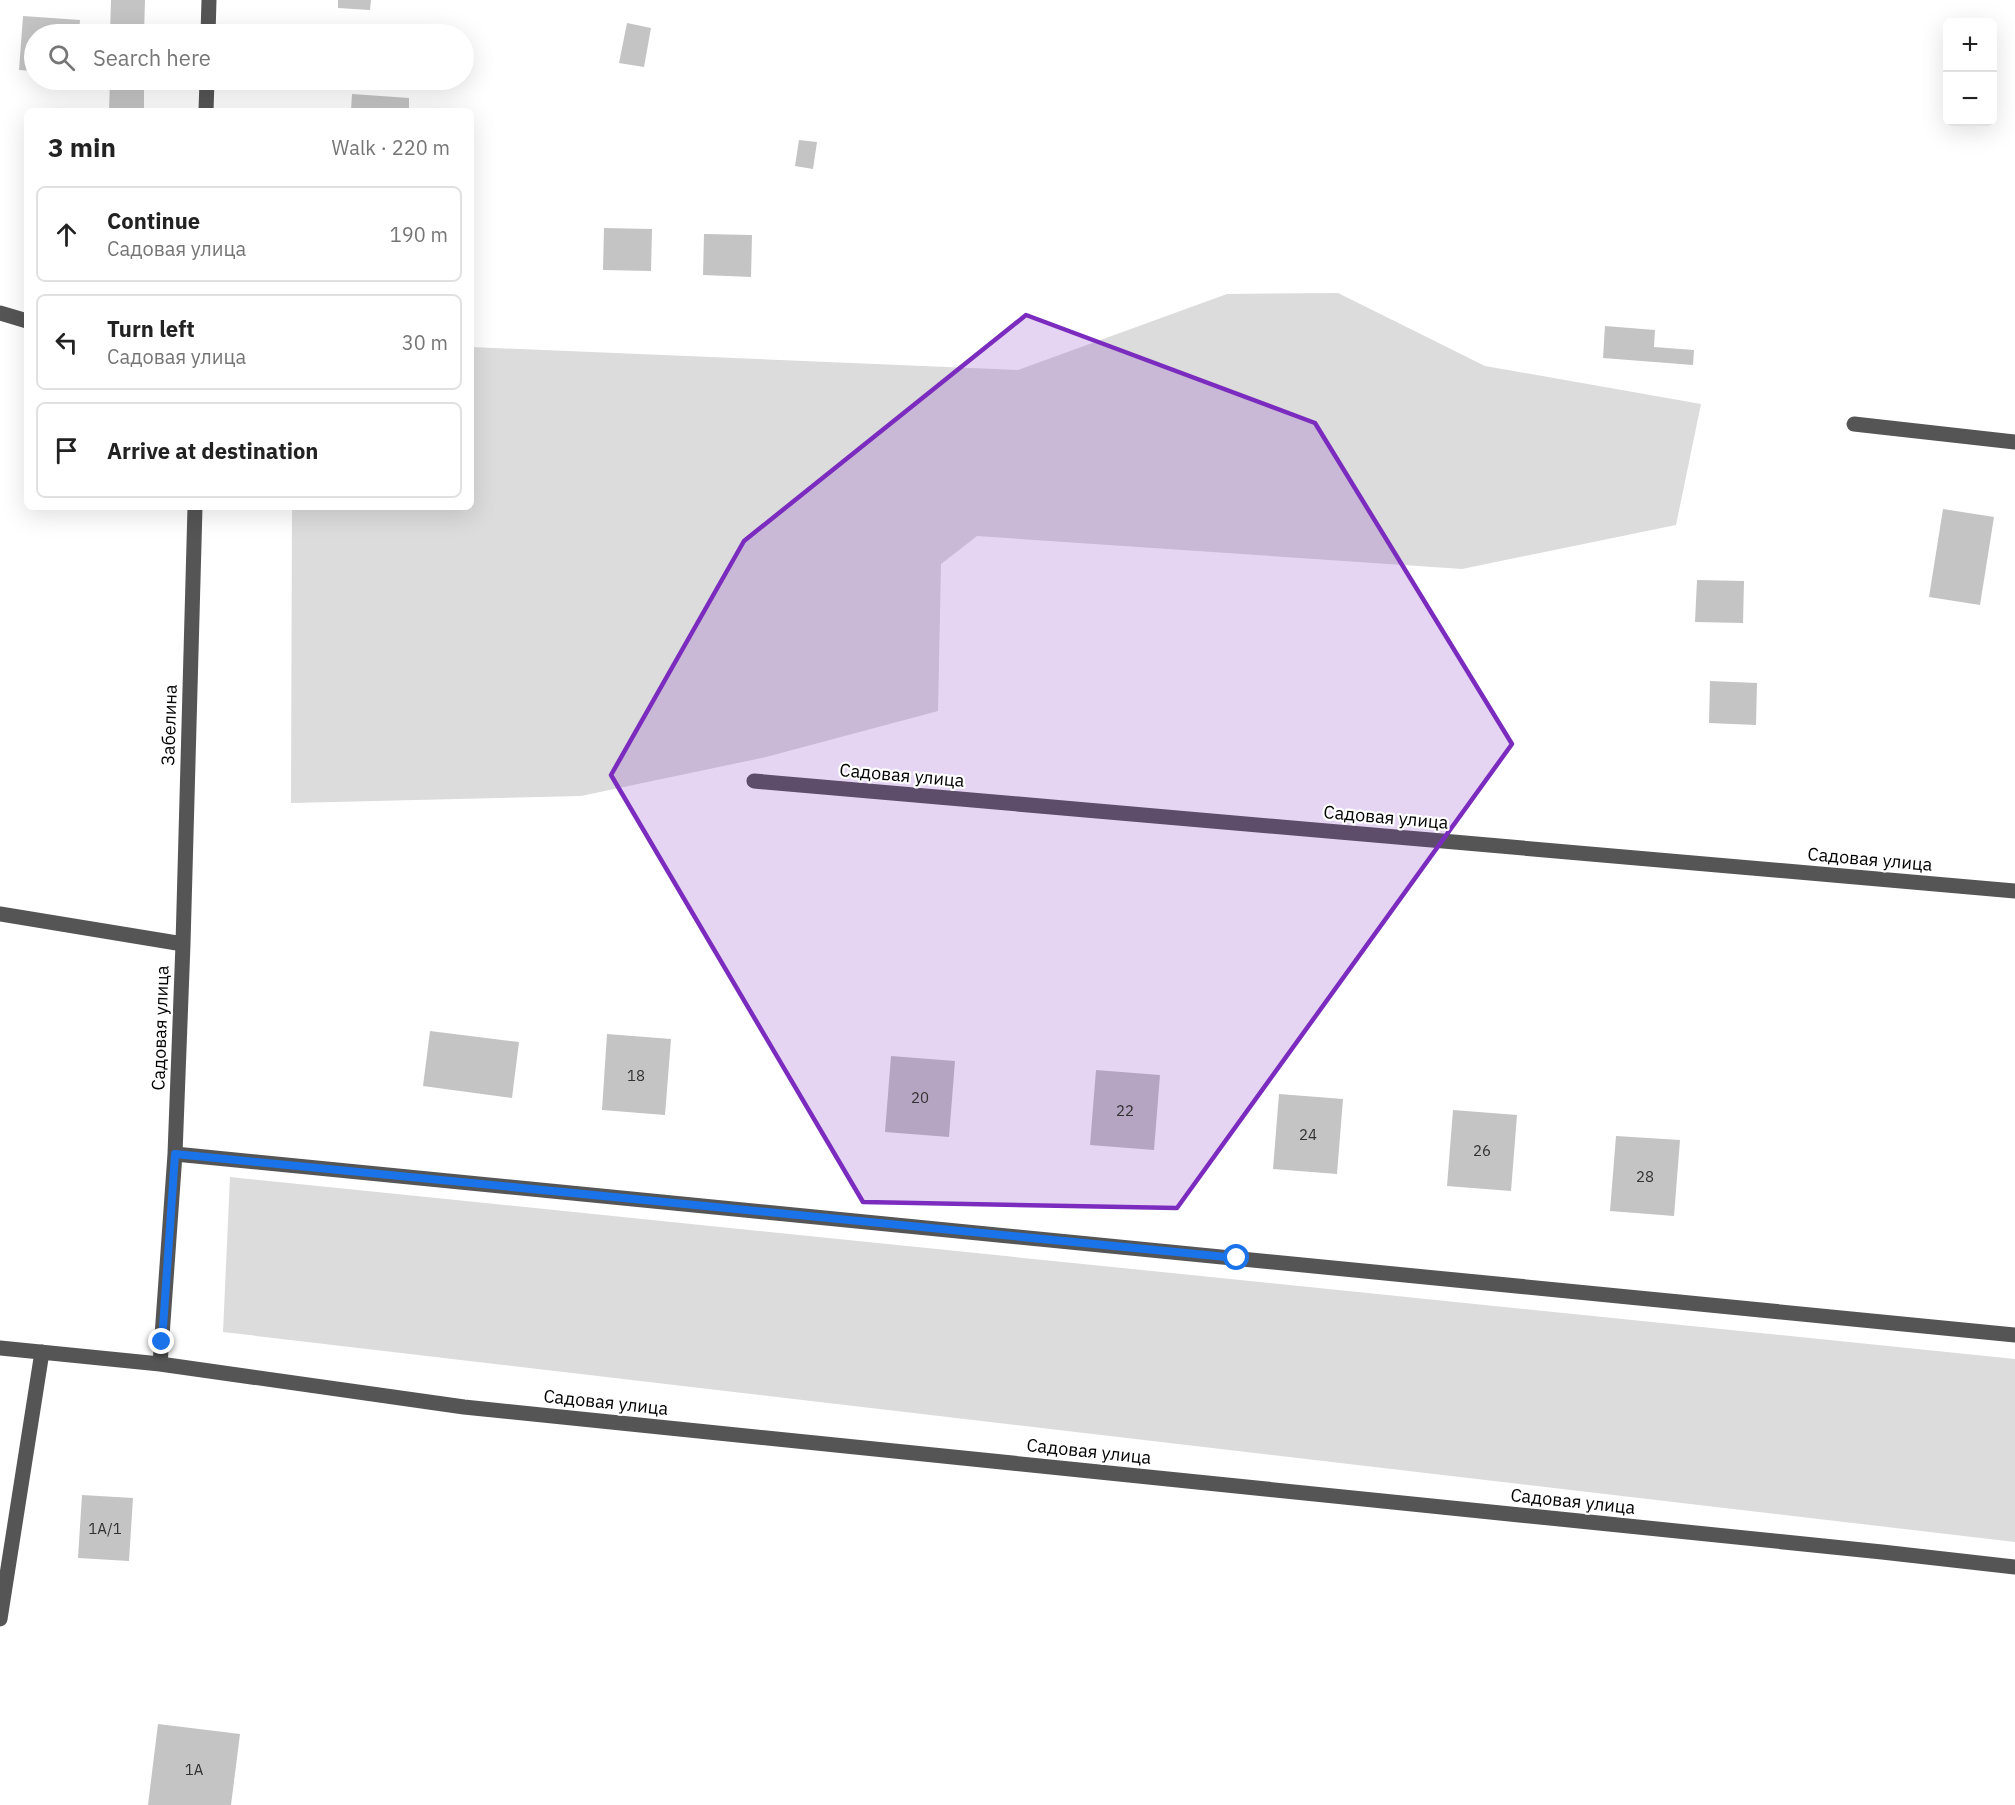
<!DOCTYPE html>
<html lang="en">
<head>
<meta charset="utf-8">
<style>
  :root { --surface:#fff; --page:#f6f6f6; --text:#222; --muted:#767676; --line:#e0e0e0 }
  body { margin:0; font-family:"IBM Plex Sans",sans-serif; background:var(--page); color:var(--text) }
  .controls { position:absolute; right:18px; top:18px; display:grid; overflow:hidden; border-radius:9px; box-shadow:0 6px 24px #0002 }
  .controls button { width:54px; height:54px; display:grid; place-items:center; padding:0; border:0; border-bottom:2px solid var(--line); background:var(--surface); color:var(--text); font:30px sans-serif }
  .stop { position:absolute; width:18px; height:18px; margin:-14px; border:4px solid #1a73e8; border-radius:50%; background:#fff }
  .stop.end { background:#1a73e8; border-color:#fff; box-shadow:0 2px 6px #0008 }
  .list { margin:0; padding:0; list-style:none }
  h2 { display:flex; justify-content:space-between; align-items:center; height:78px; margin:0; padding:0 24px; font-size:26px }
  h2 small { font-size:20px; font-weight:400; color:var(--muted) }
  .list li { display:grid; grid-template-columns:39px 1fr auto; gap:18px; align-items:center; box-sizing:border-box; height:96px; margin:0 12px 12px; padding:0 12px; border:2px solid var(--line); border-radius:9px }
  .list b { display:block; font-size:22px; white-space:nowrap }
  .list p { margin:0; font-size:20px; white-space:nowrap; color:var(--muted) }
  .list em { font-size:20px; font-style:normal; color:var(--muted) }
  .icon { flex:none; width:33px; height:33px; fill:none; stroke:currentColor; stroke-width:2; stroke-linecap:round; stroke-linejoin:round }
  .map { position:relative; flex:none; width:2015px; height:1805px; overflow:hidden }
  .search { position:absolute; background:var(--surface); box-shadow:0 6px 24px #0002; left:24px; top:24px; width:450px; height:66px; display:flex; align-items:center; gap:15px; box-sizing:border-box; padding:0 21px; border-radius:33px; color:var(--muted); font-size:22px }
  .panel { position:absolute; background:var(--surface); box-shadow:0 6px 24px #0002; left:24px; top:108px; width:450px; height:402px; border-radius:9px }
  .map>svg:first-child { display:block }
</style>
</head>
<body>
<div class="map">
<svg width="2015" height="1805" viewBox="0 0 2015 1805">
  <rect width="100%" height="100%" fill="#fff"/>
  <path fill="#dcdcdc" d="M1338,293L1485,366L1701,404L1676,525L1462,569L977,536L941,564L938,711L766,757L581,796L291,803L292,507H471V347L1018,370L1227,294Z
    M230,1177L2015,1359V1542L223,1332Z"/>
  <path fill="#c4c4c4" d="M111,0H145L144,34H110Z
    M338,0H371L370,10L338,8Z
    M23,16L80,20L79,34H34V71L19,70Z
    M627,23L651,28L644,67L619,63Z
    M110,80H144V111H109Z
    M352,94L409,98V111H351Z
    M799,140L817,142L813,169L795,166Z
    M604,228L652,229L651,271L603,270Z
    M704,234L752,235L751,277L703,275Z
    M1605,326L1655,330L1654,347L1694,350L1693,365L1603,358Z
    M1943,509L1994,517L1980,605L1929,597Z
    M1697,580L1744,581L1743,623L1695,622Z
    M1710,681L1757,683L1756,725L1709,723Z
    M430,1031L519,1042L512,1098L423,1086Z
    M607,1034L671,1039L665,1115L602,1110Z
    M891,1056L955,1061L949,1137L885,1132Z
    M1096,1070L1160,1075L1154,1150L1090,1145Z
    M1279,1094L1343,1099L1337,1174L1273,1169Z
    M1453,1110L1517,1115L1511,1191L1447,1186Z
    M1616,1136L1680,1140L1674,1216L1610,1211Z
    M82,1495L133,1498L129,1561L78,1558Z
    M158,1724L240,1734L231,1805H148Z"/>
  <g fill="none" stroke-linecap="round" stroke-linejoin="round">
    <path stroke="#555" stroke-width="15" d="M208,34L209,0
      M206,111L207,80
      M0,313L27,321
      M1854,424L2015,442
      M754,781L2015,891
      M0,914L183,944L175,1154L160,1364
      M183,944L195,507
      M175,1154L2015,1335
      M0,1348L160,1364L464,1407L1882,1552L2015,1567
      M0,1619L42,1352"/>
  </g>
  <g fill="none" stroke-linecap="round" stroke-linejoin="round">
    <path stroke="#1a73e8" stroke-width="8" d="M162,1342L175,1154L1237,1258"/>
  </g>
  <path fill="#7b2cbf" fill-opacity="0.2" stroke="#7b2cbf" stroke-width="4.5" stroke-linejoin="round" d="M1026,315L1315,423L1512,744L1177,1208L863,1202L611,775L744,541Z"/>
  <g text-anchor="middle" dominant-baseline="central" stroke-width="4.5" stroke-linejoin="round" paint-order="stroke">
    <g font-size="15" fill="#313131">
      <text x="636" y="1075">18</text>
      <text x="920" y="1097">20</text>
      <text x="1125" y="1110">22</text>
      <text x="1308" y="1134">24</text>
      <text x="1482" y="1150">26</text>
      <text x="1645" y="1176">28</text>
      <text x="105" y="1528">1А/1</text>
      <text x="194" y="1769">1А</text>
    </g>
    <g font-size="18" fill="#000" stroke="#fff">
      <text transform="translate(169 725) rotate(-88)">Забелина</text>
      <text transform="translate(902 775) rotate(5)">Садовая улица</text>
      <text transform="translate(1386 817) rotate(5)">Садовая улица</text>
      <text transform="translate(1870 859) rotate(5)">Садовая улица</text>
      <text transform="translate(160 1028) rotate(-88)">Садовая улица</text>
      <text transform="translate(606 1402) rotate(6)">Садовая улица</text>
      <text transform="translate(1089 1451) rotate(6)">Садовая улица</text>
      <text transform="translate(1573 1501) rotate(6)">Садовая улица</text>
    </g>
  </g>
</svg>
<div class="controls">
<button>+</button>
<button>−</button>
</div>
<div class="stop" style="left:1237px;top:1258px"></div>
<div class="stop end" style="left:162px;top:1342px"></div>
<div class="search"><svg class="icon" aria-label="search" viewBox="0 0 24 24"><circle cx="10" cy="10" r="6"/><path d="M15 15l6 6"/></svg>Search here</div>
<section class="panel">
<h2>3 min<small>Walk · 220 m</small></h2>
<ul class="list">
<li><svg class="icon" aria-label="ahead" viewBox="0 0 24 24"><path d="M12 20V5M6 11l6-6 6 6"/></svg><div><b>Continue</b><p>Садовая улица</p></div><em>190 m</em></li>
<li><svg class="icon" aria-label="left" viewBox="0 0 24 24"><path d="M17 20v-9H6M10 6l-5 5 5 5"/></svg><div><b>Turn left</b><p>Садовая улица</p></div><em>30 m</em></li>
<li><svg class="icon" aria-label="arrive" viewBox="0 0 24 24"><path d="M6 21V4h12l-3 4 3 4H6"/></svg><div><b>Arrive at destination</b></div></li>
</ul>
</section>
</div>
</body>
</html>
